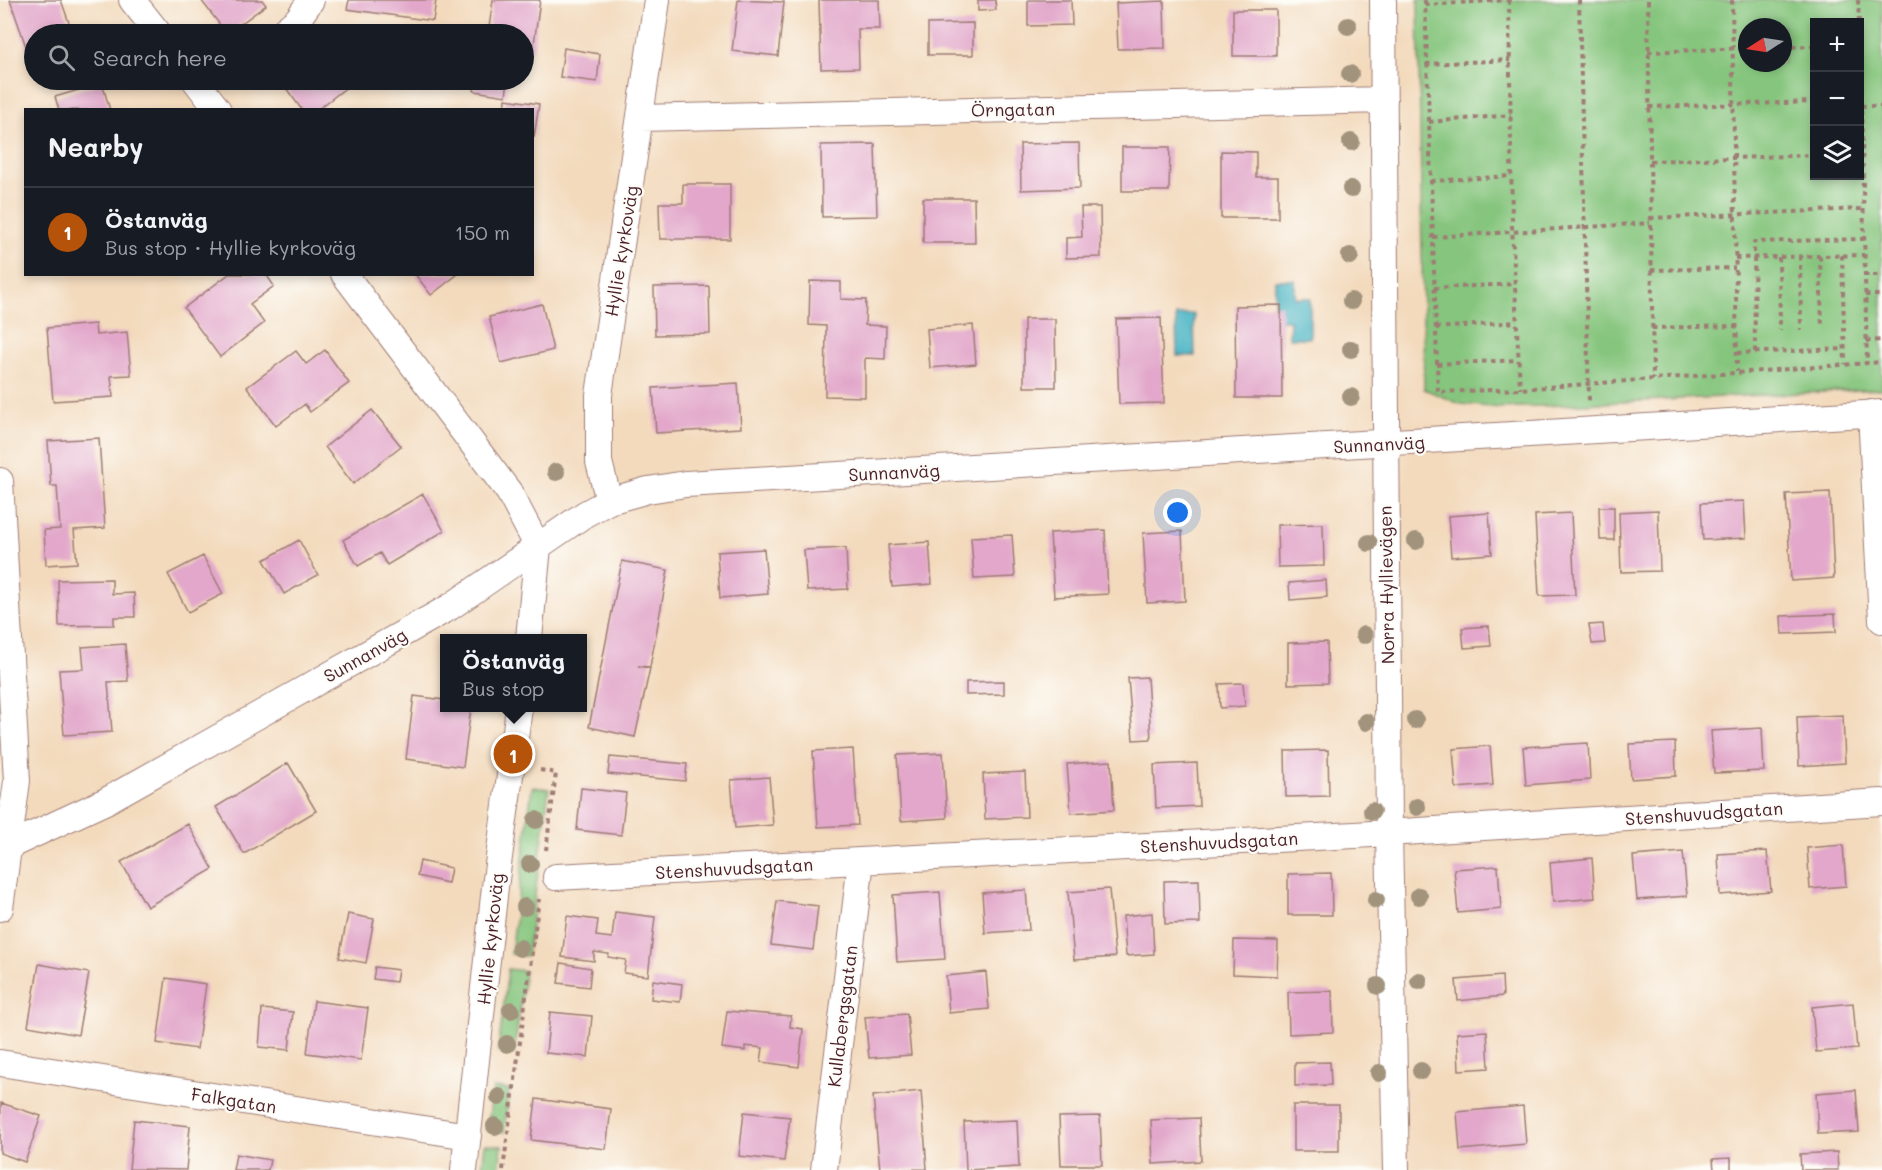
<!DOCTYPE html>
<html lang="en">
<head>
<meta charset="utf-8">
<style>
  :root { --surface:#171b24; --page:#242831; --text:#f1f3f6; --muted:#9ea1a6; --line:#363941; --accent:#b45309 }
  body { margin:0; font-family:Mali,sans-serif; background:var(--page); color:var(--text) }
  .controls { position:absolute; right:18px; top:18px; display:grid; overflow:hidden; border-radius:0px; box-shadow:0 3px 9px #0003 }
  .controls button { width:54px; height:54px; display:grid; place-items:center; padding:0; border:0; border-bottom:2px solid var(--line); background:var(--surface); color:var(--text); font:30px sans-serif }
  .compass { position:absolute; left:1738px; top:18px; width:54px; height:54px; border-radius:50%; background:var(--surface); box-shadow:0 3px 9px #0003; rotate:258deg }
  .you { position:absolute; left:1178px; top:513px; width:21px; height:21px; margin:-15px; border:4px solid #fff; border-radius:50%; background:#1a73e8; box-shadow:0 0 0 9px #1a73e833 }
  .badge { display:grid; place-items:center; width:39px; height:39px; border-radius:50%; background:var(--accent); color:#fff; font-size:20px; font-weight:700 }
  .pin { position:absolute; translate:-50% -50%; border:3px solid #fff; box-shadow:0 2px 6px #0006 }
  .popup { position:absolute; left:440px; top:634px; width:147px; height:78px; box-sizing:border-box; display:grid; place-content:center; border-radius:0px; background:var(--surface); filter:drop-shadow(0 2px 4px #0005); font-size:20px; white-space:nowrap; color:var(--muted) }
  .popup b { font-size:22px; color:var(--text) }
  .popup::after { content:''; position:absolute; left:50%; top:100%; margin-left:-12px; border:12px solid transparent; border-top-color:var(--surface) }
  .list { margin:0; padding:0; list-style:none }
  h2 { display:flex; justify-content:space-between; align-items:center; height:78px; margin:0; padding:0 24px; font-size:26px }
  h2 small { font-size:20px; font-weight:400; color:var(--muted) }
  .list li { display:grid; grid-template-columns:39px 1fr auto; gap:18px; align-items:center; box-sizing:border-box; height:90px; padding:0 24px; border-top:2px solid var(--line) }
  .list b { display:block; font-size:22px; white-space:nowrap }
  .list p { margin:0; font-size:20px; white-space:nowrap; color:var(--muted) }
  .list em { font-size:20px; font-style:normal; color:var(--muted) }
  .icon { flex:none; width:33px; height:33px; fill:none; stroke:currentColor; stroke-width:2; stroke-linecap:round; stroke-linejoin:round }
  .map { position:relative; flex:none; width:1882px; height:1170px; overflow:hidden }
  .search { position:absolute; background:var(--surface); box-shadow:0 3px 9px #0003; left:24px; top:24px; width:510px; height:66px; display:flex; align-items:center; gap:15px; box-sizing:border-box; padding:0 21px; border-radius:33px; color:var(--muted); font-size:22px }
  .panel { position:absolute; background:var(--surface); box-shadow:0 3px 9px #0003; left:24px; top:108px; width:510px; height:168px; border-radius:0px }
  .map>svg:first-child { display:block }
</style>
</head>
<body>
<div class="map">
<svg width="1882" height="1170" viewBox="0 0 1882 1170">
  <rect width="100%" height="100%" fill="#fdfcf7"/>
  <filter id="ink" filterUnits="userSpaceOnUse"><feTurbulence type="fractalNoise" baseFrequency=".0167" numOctaves="2"/><feDisplacementMap in="SourceGraphic" scale="12" xChannelSelector="R" yChannelSelector="G"/><feConvolveMatrix kernelMatrix="1 2 1 2 8 2 1 2 1" color-interpolation-filters="sRGB"/></filter>
  <filter id="wash" filterUnits="userSpaceOnUse"><feTurbulence type="fractalNoise" baseFrequency=".008" numOctaves="4" result="noise"/><feDisplacementMap in="SourceGraphic" scale="24" xChannelSelector="R" yChannelSelector="G"/><feGaussianBlur stdDeviation="1.35" result="paint"/><feColorMatrix in="noise" values="0 0 0 0 0 0 0 0 0 0 0 0 0 0 0 0 0 1.4 0 .05"/><feComposite in="paint" operator="in"/></filter>
  <g filter="url(#wash)">
    <rect width="100%" height="100%" fill="#f3dabd"/>
    <path fill="#85c57d" stroke="#687254" stroke-width="1.5" fill-rule="evenodd" d="M1418,0H1882V389L1501,408L1460,404L1424,389ZM1860,22V176H1814V22ZM1747,27H1783V63H1747Z
      M532,787L549,789L527,956L511,954Z
      M508,969L525,971L514,1053L498,1051Z
      M493,1088L509,1090L504,1132L487,1130Z
      M485,1144L502,1146L499,1170H482Z"/>
    <path fill="#45b2c2" stroke="#486876" stroke-width="1.5" d="M1275,280H1295V298H1310V338H1289L1290,320H1274Z
      M1194,314L1195,356H1177L1176,315Z"/>
    <g id="blocks">
      <path fill="#e2a7ca" d="M10,0H61L73,34H34V70Z
        M201,0H262L266,5L227,34Z
        M349,0H436L433,21L347,9Z
        M493,0H540L533,51L524,50V34H488Z
        M738,0L784,2L778,56L732,51Z
        M819,0H879L880,29H858L859,68L821,69Z
        M978,0H995L996,10L978,11Z
        M1028,0H1071L1072,25L1028,26Z
        M1164,1L1165,48L1118,49L1116,3Z
        M1233,10H1276V56H1233Z
        M973,23V55H928V24Z
        M564,48L600,54L597,82L560,77Z
        M289,80H349L352,83L317,110H302L283,84Z
        M476,80H508L506,96L474,91Z
        M102,83L110,110H59L55,97Z
        M506,99L539,104L534,138L532,110H505Z
        M1079,143L1080,188L1021,190L1020,144Z
        M875,144L877,216L822,217L821,145Z
        M1122,147H1170L1169,191H1122Z
        M1221,151L1256,152V177H1278V218H1221Z
        M683,184H730V239H660L659,203H683Z
        M923,198H974L975,243H923Z
        M1081,207H1100L1101,257L1066,258V238L1082,237Z
        M229,274H266L274,286L250,304L264,323L220,357L184,308Z
        M415,274H458L431,295Z
        M810,281L841,282V299L866,300L865,325L886,326L885,359L865,358V397L825,396L826,326L809,325Z
        M709,286L710,334L655,335L654,287Z
        M542,304L553,350L501,363L489,317Z
        M1281,305L1282,398H1236L1235,306Z
        M1161,318L1164,403L1119,404L1116,319Z
        M1024,319H1055L1056,387H1024Z
        M95,324L96,335L127,332L131,375L111,376L113,397L53,401L47,328Z
        M973,325L976,364L930,368L927,329Z
        M325,350L349,383L310,412L305,404L276,426L247,387L296,351L306,364Z
        M738,383L741,428L656,433L653,388Z
        M372,410L401,446L353,484L325,447Z
        M99,438L105,528L74,530L77,563L46,565L44,530L60,529L57,486H51L48,441Z
        M1830,492L1834,578L1791,581L1786,494Z
        M423,494L444,531L387,565L380,553L358,566L343,540Z
        M1744,501L1746,538L1703,540L1701,503Z
        M1599,507H1614V540H1600Z
        M1658,510L1660,571L1621,572L1619,512Z
        M1489,513L1492,554L1451,557L1448,516Z
        M1571,513L1575,595L1539,596L1535,515Z
        M1323,524L1324,566L1278,567L1277,525Z
        M1105,530L1108,594L1054,597L1050,533Z
        M1182,531L1185,601L1147,603L1143,533Z
        M1012,535L1015,577L974,579L971,537Z
        M299,540L318,575L284,594L264,560Z
        M929,542L932,584L892,587L888,545Z
        M846,548L848,589L807,591L804,550Z
        M764,549L768,594L720,598L717,552Z
        M203,556L223,594L188,612L168,574Z
        M622,561L668,570L650,667L638,666L650,668L635,737L589,727Z
        M112,579V594L134,593L135,617H114V625L59,626L58,580Z
        M1326,580L1327,597L1290,600L1289,583Z
        M1835,614L1836,632L1782,634L1781,616Z
        M1603,624L1605,643L1592,644L1589,625Z
        M1489,626L1491,646L1464,648L1462,628Z
        M1327,642L1328,683L1288,684V643Z
        M125,644L128,681L108,682L112,732L64,735L59,670L84,669L82,647Z
        M1147,677L1151,739L1133,740L1128,678Z
        M1004,681V694L966,695V682Z
        M1243,683L1245,706L1220,708L1219,684Z
        M414,696L444,700V708H471L463,767L406,759Z
        M1843,715L1845,763L1799,766L1797,717Z
        M1762,728L1764,771L1714,773L1711,731Z
        M1675,742L1676,776L1631,779L1629,744Z
        M1588,743L1590,780L1526,785L1523,747Z
        M1490,746L1493,785L1456,788L1453,749Z
        M853,749L858,825L818,827L813,751Z
        M1328,750L1329,796L1286,797L1285,751Z
        M943,753L947,818L901,821L897,755Z
        M610,757L687,764L685,781L608,774Z
        M1111,761L1114,810L1071,813L1067,764Z
        M288,763L316,811L244,854L216,807Z
        M1197,763L1199,806L1156,808L1154,765Z
        M1025,772L1027,817L985,819L983,774Z
        M769,777L773,825L735,828L731,780Z
        M581,788L626,793L621,835L577,830Z
        M188,824L213,869L147,907L121,862Z
        M1843,845L1846,886L1810,889L1807,848Z
        M1767,851L1771,891L1720,895L1718,854Z
        M1683,852L1687,896L1637,900L1633,856Z
        M1592,858L1595,898L1553,902L1550,862Z
        M420,861L451,868L448,883L417,876Z
        M1498,866L1501,909L1458,913L1454,869Z
        M1331,873L1332,915H1288V874Z
        M1199,880L1200,923L1165,924L1164,881Z
        M1109,889L1115,957L1074,960L1068,892Z
        M1026,890L1029,930L985,933L982,893Z
        M940,892L945,959L897,962L893,895Z
        M777,901L818,906L813,950L771,945Z
        M615,912L655,917L648,976L624,973L626,960L608,957L609,954L594,952V961L562,957L567,916L598,920L596,936L612,938Z
        M1152,913L1154,954L1126,956L1123,916Z
        M348,914L374,919L366,963L339,958Z
        M1234,940L1278,941L1277,976L1233,974Z
        M561,963L591,968L589,987L558,983Z
        M39,964L89,973L78,1035L28,1026Z
        M375,967L398,970L396,982L373,979Z
        M986,972L989,1009L949,1013L946,976Z
        M1502,976L1503,996L1458,1001L1456,980Z
        M166,978L206,984L197,1049L157,1043Z
        M653,980L682,984L680,1002L651,999Z
        M1332,991L1333,1032L1289,1034L1288,992Z
        M314,1001L368,1008L361,1060L307,1053Z
        M1853,1003L1857,1049L1816,1052L1812,1007Z
        M262,1009L293,1012L289,1050L259,1047Z
        M727,1011L791,1016L790,1027L803,1029L799,1067L761,1062L763,1048L745,1046V1051L722,1048Z
        M550,1012L592,1016L588,1057L546,1053Z
        M907,1014L911,1055L869,1058L865,1017Z
        M1487,1031L1489,1068L1459,1070L1457,1033Z
        M1330,1062L1331,1085L1295,1086V1063Z
        M1856,1090L1859,1132L1818,1134L1816,1093Z
        M921,1091L927,1169L880,1170L873,1096Z
        M536,1099L611,1109L606,1149L531,1140Z
        M1,1103L41,1116L25,1162L0,1153Z
        M1293,1105H1339V1151H1293Z
        M1523,1106L1526,1144L1460,1150L1457,1112Z
        M744,1112L790,1117L784,1161L739,1156Z
        M1100,1116L1102,1165H1061L1059,1117Z
        M1199,1118L1201,1161L1153,1164L1151,1120Z
        M134,1120L190,1126L186,1170L129,1169Z
        M1017,1120L1019,1167L966,1170L964,1122Z
        M1837,1152L1838,1170H1801L1800,1154Z
        M236,1154L270,1160L268,1170H233Z
        M1731,1158V1170H1714L1713,1159Z"/>
    </g>
  </g>
  <g filter="url(#ink)">
    <use href="#blocks" fill-opacity="0" stroke="#9e7c74" stroke-width="1.5"/>
    <g fill="none" stroke-linecap="round" stroke-linejoin="round">
      <g stroke="#9e7c74" stroke-width="28">
        <path id="street" d="M132,0L159,34
          M1383,0L1389,833L1396,1170
          M280,34L298,19L311,0
          M195,80L218,110
          M641,118L1384,100
          M344,274L509,492L538,547
          M1871,413L1882,620
          M0,481L17,781L0,908
          M609,501L599,462V395L657,0
          M529,638L538,547
          M0,850L106,801L450,607L585,514L609,501L648,490L686,484L1882,413
          M556,877L1355,835L1882,802
          M0,1063L468,1136
          M464,1170L495,887L519,708
          M824,1170L861,861"/>
      </g>
      <path stroke="#9e7c74" stroke-width="4" stroke-dasharray="4.5 4.5" stroke-linecap="butt" d="M1425,0L1438,392L1520,389L1882,362
        M1509,0L1512,226L1520,389
        M1579,0L1589,401
        M1648,0L1653,379
        M1732,0L1737,371
        M1858,0L1859,22
        M1425,5L1509,0
        M1783,47L1814,46
        M1648,52L1747,48
        M1860,56L1867,363
        M1426,64L1510,60
        M1861,106H1882
        M1649,107L1814,102
        M1429,122L1511,115
        M1650,161L1814,155
        M1431,181L1512,176
        M1650,218L1862,209
        M1433,237L1650,223
        M1842,255L1845,364
        M1800,256L1801,330
        M1820,256L1822,328
        M1779,257L1780,330
        M1735,258L1864,255
        M1651,270L1735,268
        M1864,275H1882
        M1434,288L1515,284
        M1865,295H1882
        M1436,328L1517,322
        M1652,328L1737,326
        M1866,341L1882,340
        M1755,352L1754,242L1864,239
        M1737,353L1845,349
        M1437,364L1518,360
        M540,770L556,773L546,850
        M503,1170L539,899"/>
      <use href="#street" stroke="#fff" stroke-width="26"/>
    </g>
    <g fill="#a2937d">
      <circle cx="1348" cy="26" r="9"/>
      <circle cx="1350" cy="74" r="9"/>
      <circle cx="1351" cy="142" r="9"/>
      <circle cx="1351" cy="189" r="9"/>
      <circle cx="1350" cy="256" r="9"/>
      <circle cx="1351" cy="301" r="9"/>
      <circle cx="1351" cy="349" r="9"/>
      <circle cx="1351" cy="397" r="9"/>
      <circle cx="556" cy="472" r="9"/>
      <circle cx="1416" cy="541" r="9"/>
      <circle cx="1369" cy="543" r="9"/>
      <circle cx="1364" cy="635" r="9"/>
      <circle cx="1415" cy="720" r="9"/>
      <circle cx="1366" cy="722" r="9"/>
      <circle cx="1417" cy="807" r="9"/>
      <circle cx="1372" cy="811" r="9"/>
      <circle cx="536" cy="820" r="9"/>
      <circle cx="530" cy="864" r="9"/>
      <circle cx="1419" cy="896" r="9"/>
      <circle cx="1376" cy="900" r="9"/>
      <circle cx="525" cy="907" r="9"/>
      <circle cx="520" cy="948" r="9"/>
      <circle cx="1419" cy="981" r="9"/>
      <circle cx="1378" cy="986" r="9"/>
      <circle cx="511" cy="1010" r="9"/>
      <circle cx="507" cy="1044" r="9"/>
      <circle cx="1421" cy="1071" r="9"/>
      <circle cx="1379" cy="1073" r="9"/>
      <circle cx="499" cy="1097" r="9"/>
      <circle cx="495" cy="1126" r="9"/>
    </g>
  </g>
  <g text-anchor="middle" dominant-baseline="central" stroke-width="4.5" stroke-linejoin="round" paint-order="stroke">
    <g font-size="18" fill="#4a1f2b" stroke="#fdfcf7">
      <text transform="translate(1013 109) rotate(-1)">Örngatan</text>
      <text transform="translate(621 251) rotate(-81)">Hyllie kyrkoväg</text>
      <text transform="translate(1379 444) rotate(-3)">Sunnanväg</text>
      <text transform="translate(894 472) rotate(-3)">Sunnanväg</text>
      <text transform="translate(1386 585) rotate(-91)">Norra Hyllievägen</text>
      <text transform="translate(365 655) rotate(-29)">Sunnanväg</text>
      <text transform="translate(1704 813) rotate(-4)">Stenshuvudsgatan</text>
      <text transform="translate(1219 842) rotate(-3)">Stenshuvudsgatan</text>
      <text transform="translate(734 868) rotate(-3)">Stenshuvudsgatan</text>
      <text transform="translate(490 939) rotate(-84)">Hyllie kyrkoväg</text>
      <text transform="translate(842 1016) rotate(-83)">Kullabergsgatan</text>
      <text transform="translate(234 1100) rotate(9)">Falkgatan</text>
    </g>
  </g>
</svg>
<div class="controls">
<button>+</button>
<button>−</button>
<button><svg class="icon" aria-label="layers" viewBox="0 0 24 24"><path d="M12 4l9 5-9 5-9-5zM3 14l9 5 9-5"/></svg></button>
</div>
<svg class="compass" viewBox="-18 -18 36 36"><path d="M0-13l5 13h-10z" fill="#e53935"/><path d="M0 13l5-13h-10z" fill="#9ea1a6"/></svg>
<div class="you"></div>
<div class="pin badge" style="left:513px;top:754px">1</div>
<div class="popup"><b>Östanväg</b>Bus stop</div>
<div class="search"><svg class="icon" aria-label="search" viewBox="0 0 24 24"><circle cx="10" cy="10" r="6"/><path d="M15 15l6 6"/></svg>Search here</div>
<section class="panel">
<h2>Nearby<small></small></h2>
<ul class="list">
<li><span class="badge">1</span><div><b>Östanväg</b><p>Bus stop · Hyllie kyrkoväg</p></div><em>150 m</em></li>
</ul>
</section>
</div>
</body>
</html>
